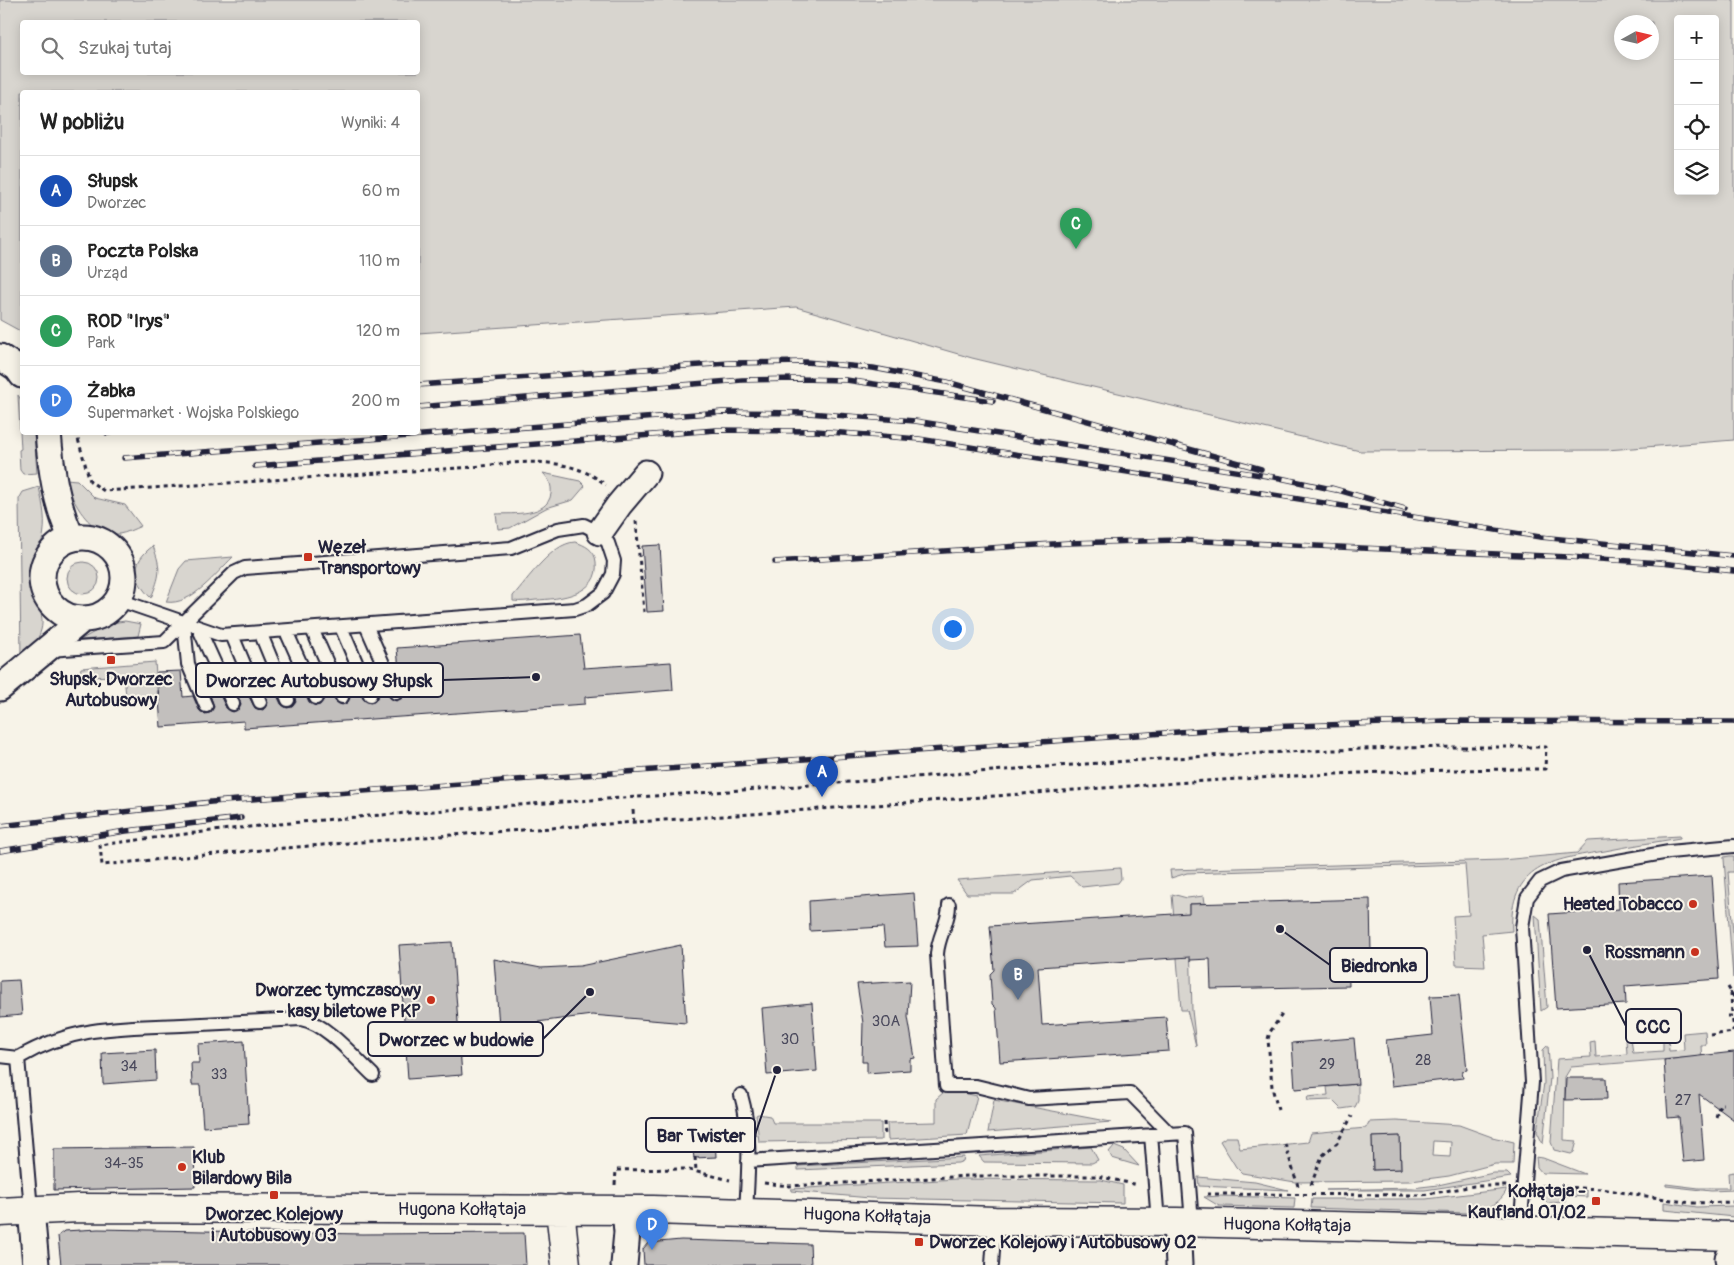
<!DOCTYPE html>
<html lang="pl">
<head>
<meta charset="utf-8">
<style>
  :root { --surface:#fff; --page:#f6f6f6; --text:#222; --muted:#767676; --line:#e0e0e0; --accent:#b45309 }
  body { margin:0; font-family:Pangolin,sans-serif; background:var(--page); color:var(--text) }
  .controls { position:absolute; right:15px; top:15px; display:grid; overflow:hidden; border-radius:5px; box-shadow:0 2px 12px #0003 }
  .controls button { width:45px; height:45px; display:grid; place-items:center; padding:0; border:0; border-bottom:1px solid var(--line); background:var(--surface); color:var(--text); font:25px sans-serif }
  .compass { position:absolute; left:1614px; top:15px; width:45px; height:45px; border-radius:50%; background:var(--surface); box-shadow:0 2px 12px #0003; rotate:82deg }
  .you { position:absolute; left:952px; top:628px; width:18px; height:18px; margin:-12px; border:4px solid #fff; border-radius:50%; background:#1a73e8; box-shadow:0 0 0 8px #1a73e833 }
  .badge { display:grid; place-items:center; width:32px; height:32px; border-radius:50%; background:var(--accent); color:#fff; font-size:16px; font-weight:700 }
  .pin { position:absolute; translate:-50% -41px; filter:drop-shadow(0 1px 2px #0008) }
  .pin::after { content:''; position:absolute; top:26px; width:18px; height:15px; background:inherit; clip-path:polygon(0 0,100% 0,50% 100%) }
  .list { margin:0; padding:0; list-style:none }
  h2 { display:flex; justify-content:space-between; align-items:center; height:65px; margin:0; padding:0 20px; font-size:21px }
  h2 small { font-size:16px; font-weight:400; color:var(--muted) }
  .list li { display:grid; grid-template-columns:32px 1fr auto; gap:15px; align-items:center; box-sizing:border-box; height:70px; padding:0 20px; border-top:1px solid var(--line) }
  .list b { display:block; font-size:19px; white-space:nowrap }
  .list p { margin:0; font-size:16px; white-space:nowrap; color:var(--muted) }
  .list em { font-size:16px; font-style:normal; color:var(--muted) }
  .icon { flex:none; width:28px; height:28px; fill:none; stroke:currentColor; stroke-width:2; stroke-linecap:round; stroke-linejoin:round }
  .map { position:relative; flex:none; width:1734px; height:1265px; overflow:hidden }
  .search { position:absolute; background:var(--surface); box-shadow:0 2px 12px #0003; left:20px; top:20px; width:400px; height:55px; display:flex; align-items:center; gap:12px; box-sizing:border-box; padding:0 18px; border-radius:5px; color:var(--muted); font-size:19px }
  .panel { position:absolute; background:var(--surface); box-shadow:0 2px 12px #0003; left:20px; top:90px; width:400px; height:345px; border-radius:5px }
  .map>svg:first-child { display:block }
</style>
</head>
<body>
<div class="map">
<svg width="1734" height="1265" viewBox="0 0 1734 1265">
  <rect width="100%" height="100%" fill="#f7f3e8"/>
  <filter id="ink" filterUnits="userSpaceOnUse"><feTurbulence type="fractalNoise" baseFrequency=".02" numOctaves="2"/><feDisplacementMap in="SourceGraphic" scale="10" xChannelSelector="R" yChannelSelector="G"/><feConvolveMatrix kernelMatrix="1 2 1 2 8 2 1 2 1" color-interpolation-filters="sRGB"/></filter>
  <g filter="url(#ink)">
    <path fill="#d8d5cf" stroke="#7d7c85" fill-rule="evenodd" d="M0,0H1734V440L1607,450L1360,451L972,358L796,307L418,333V92H22V332L0,320ZM1678,19H1715V191H1678ZM22,22H418V72H22ZM1622,22H1652V52H1622Z
      M18,395L22,401V432L34,433L37,473L23,474L20,470L19,450L21,449Z
      M543,473L580,481L585,486L573,500L546,508L510,528L498,529L496,514C513,513 547,517 551,494C552,485 549,479 543,473Z
      M66,479L77,480L95,498L125,505L141,526C134,529 126,533 119,534C91,537 71,501 66,479Z
      M39,487C43,506 47,522 42,541C39,555 30,566 31,582C32,599 46,612 41,630C38,642 29,650 21,658L19,499L23,492Z
      M575,542C585,545 595,550 596,562C600,595 559,599 536,600C528,601 520,602 513,601V596C528,579 552,543 575,542Z
      M153,546C162,570 160,575 151,598C132,579 131,562 153,546Z
      M233,557C216,573 192,606 166,602L179,569L186,561Z
      M67 578a16 16 0 1 1 32 0a16 16 0 1 1-32 0Z
      M125,621L141,624L138,636L80,640L111,623Z
      M155,662L158,701L126,696L124,676L79,677L81,668Z
      M1680,836V838C1655,842 1630,846 1605,851C1553,859 1508,866 1512,931L1482,934L1485,966L1456,965L1453,916L1469,915L1465,864L1187,873L1171,878L1170,870L1502,860L1577,853L1588,841Z
      M1730,856H1734V872H1728L1734,944L1733,978L1724,859V857Z
      M1120,868L1121,879L1118,883L1082,887L1070,876L1033,880L1014,894H967L957,880Z
      M1172,894L1187,898L1204,896L1205,903L1189,904L1192,1010L1196,1046L1187,1010H1181Z
      M1535,915L1540,919L1547,1007L1541,1011Z
      M1705,1031L1706,1045H1701L1703,1085L1696,1057L1571,1067L1565,1077L1564,1140L1577,1141L1574,1152L1571,1154L1554,1150L1551,1142L1557,1059L1591,1057L1590,1042L1595,1041L1596,1057L1627,1054L1626,1039H1631L1633,1053L1663,1051V1036H1668L1669,1051L1684,1050L1683,1033Z
      M1548,1045L1550,1078L1543,1144L1537,1132L1544,1083L1543,1050Z
      M1358,1084V1101L1355,1107L1341,1109L1332,1100L1308,1101L1307,1097L1328,1095L1327,1087Z
      M953,1091L977,1096L967,1135L888,1140L887,1123L936,1122V1099L944,1092Z
      M994,1100L1111,1122L988,1132Z
      M758,1114L770,1116L773,1123H881V1140L759,1142L756,1115Z
      M1396,1121L1459,1125L1492,1137L1514,1142L1513,1164H1495L1449,1176L1411,1181L1295,1182L1242,1173L1236,1167L1220,1141L1226,1137H1237L1240,1149L1308,1142L1311,1133L1366,1128L1369,1122ZM1400,1136L1401,1169L1373,1170L1372,1137ZM1433,1141L1451,1142L1450,1157L1432,1156Z
      M1114,1146L1124,1150L1139,1166L1112,1158L1109,1152Z
      M1091,1147L1098,1160L1092,1163L984,1162L979,1156Z
      M964,1157L963,1161L958,1163L798,1170V1166Z
      M1536,1157L1543,1158L1585,1174L1542,1173L1537,1167Z
      M1734,1172V1190L1711,1191L1666,1186V1184L1699,1188H1729L1728,1173Z
      M1493,1173H1507L1511,1177L1425,1190H1326L1412,1188L1438,1185Z
      M1198,1177L1255,1182L1288,1190L1199,1186Z
      M956,1179L1101,1180L1123,1185V1203L870,1198L791,1191V1189Z
      M1507,1189C1500,1205 1485,1210 1468,1213L1311,1208L1312,1199H1426Z
      M1583,1190L1587,1191V1197L1565,1196V1202L1547,1203L1539,1191Z
      M1220,1196L1295,1198L1294,1208L1219,1206L1204,1197Z
      M1664,1202L1697,1207L1734,1206V1217L1664,1210Z"/>
    <path fill="#c2bfbd" stroke="#22223b" d="M660,545L664,611L647,612L642,546Z
      M580,635L584,668L671,662L673,690L585,697V704L244,728V721L161,727L157,672L181,671L183,697L193,696L199,710L205,714L210,713L214,707L210,695H220L226,708L233,712L239,709L241,705L237,693H247L255,708L263,710L268,703L264,691H275L281,704L287,708L292,707L296,702L292,690L303,689L309,702L316,706L320,705L324,699L320,688L329,687L335,701L342,705L348,702L350,698L346,686L357,685L363,699L370,703L374,702L378,696L374,684H383L389,697L396,701L402,698L404,693L400,682L397,648Z
      M1712,876L1719,979L1625,986L1626,1004L1556,1008L1549,914L1619,909L1618,882Z
      M914,893L918,946L885,947L883,927L810,931L809,901Z
      M1370,899L1371,955H1348L1349,986L1211,989L1210,959L1190,960V957L1038,967L1042,1025L1166,1017L1169,1051L1000,1062L996,1008L992,1004L990,974L994,970L990,926L1189,913V904Z
      M452,942L462,1075L408,1079L399,945Z
      M681,945L686,1023L592,1015L537,1022L500,1039L494,959L541,968L580,966Z
      M19,980L22,1015L0,1017V981Z
      M910,981L908,1017L915,1058L910,1059V1070L867,1073V1062H862L863,1023L857,984Z
      M1459,995L1467,1070L1462,1071L1463,1078L1392,1086L1386,1040L1433,1035L1430,996Z
      M812,1003L817,1071L767,1075L762,1008Z
      M1354,1038L1358,1084L1295,1089L1292,1043Z
      M244,1041L249,1124L203,1127L200,1085H192L191,1063H199L198,1044Z
      M155,1050L156,1080L103,1084L102,1053Z
      M1734,1052V1120L1699,1094L1704,1160L1683,1162L1679,1117L1668,1118L1664,1060Z
      M1566,1078H1606L1607,1099L1565,1100Z
      M714,1120L716,1157L694,1158L689,1122Z
      M1400,1136L1401,1169L1373,1170L1372,1137Z
      M194,1147L195,1187L54,1190V1149Z
      M98,1229L362,1234L524,1233L526,1265H61L58,1236L64,1231Z
      M681,1240L810,1244L811,1265H644L643,1249L648,1243Z"/>
    <g fill="none" stroke-linecap="round" stroke-linejoin="round">
      <g stroke="#22223b" stroke-width="16">
        <path id="lane" d="M184,624L188,664L206,706
          M366,625L396,693
          M341,627L370,695
          M199,629L233,704
          M312,629L342,697
          M286,631L316,698
          M260,632L288,700
          M232,635L260,702
          M49,650L164,642L234,573L245,568L511,548L558,529L584,525L602,534L608,543L614,561L613,574L603,593L587,605L575,609L221,635L119,600
          M949,905C949,923 938,936 937,954L946,1086H976L1029,1099L1130,1093L1170,1134
          M0,1056L18,1058
          M741,1095C752,1132 748,1174 746,1212
          M1151,1135L1158,1222
          M748,1161L1185,1133L1192,1223
          M31,1210L18,1058C73,1026 121,1027 182,1025C221,1023 261,1021 301,1019C326,1023 354,1057 373,1075
          M1520,1231L1532,1082L1522,927L1527,898L1540,881L1561,871L1669,852L1734,846
          M992,1265L995,1221"/>
      </g>
      <g stroke="#22223b" stroke-width="29">
        <path id="street" d="M0,357L17,368L22,375
          M48,432C51,470 56,503 71,537
          M600,532L619,505L646,473
          M42 578a41 41 0 1 1 82 0a41 41 0 1 1-82 0Z
          M0,688L83,619
          M31,1210L36,1265
          M1177,1222L1179,1265
          M1728,1258L1729,1265
          M624,1265L627,1232L625,1210"/>
      </g>
      <g stroke="#22223b" stroke-width="31">
        <path id="secondary" d="M560,1209L566,1265
          M0,1212L79,1208L653,1210L995,1221L1177,1222L1734,1236"/>
      </g>
      <path stroke="#22223b" stroke-width="3" stroke-dasharray="4 4" stroke-linecap="butt" d="M76,432L90,481L104,491L473,467C518,462 568,454 606,485
        M636,521L644,612
        M1463,747H1546L1545,769C1308,769 1071,791 834,808C590,826 346,840 102,865L100,845C322,814 547,804 771,788C1001,771 1232,749 1463,747Z
        M633,810L634,823
        M1728,987L1734,997
        M1731,992L1732,1016
        M1728,1016H1732L1734,1029
        M1710,1035L1733,1032V1029
        M1278,1110L1272,1087L1268,1039L1270,1032L1283,1013
        M1716,1117L1720,1104H1723
        M884,1122L885,1136
        M1285,1144L1298,1186
        M695,1157L696,1171
        M764,1183L789,1186L968,1176H1097L1138,1185
        M615,1185L616,1170L685,1169L730,1180
        M1311,1185L1322,1156L1337,1143L1352,1116
        M1541,1186L1601,1189L1691,1203L1734,1202
        M1207,1194L1422,1195L1474,1186H1507"/>
      <use href="#lane" stroke="#f7f3e8" stroke-width="12"/>
      <use href="#street" stroke="#f7f3e8" stroke-width="25"/>
      <use href="#secondary" stroke="#f7f3e8" stroke-width="28"/>
      <g stroke="#22223b" stroke-width="5.5">
        <path id="rail" d="M418,385L729,363L806,362L873,368L947,382L1261,469
          M418,407L742,380L797,379L846,380L993,401
          M107,433L113,432
          M124,458L722,412L808,413L915,421L1280,478L1336,490
          M255,466L716,430L816,431L919,439L1540,537L1734,556
          M1331,488L1405,509
          M775,562L1068,543L1179,540L1569,557L1661,563L1734,571
          M0,826L211,802L1233,728L1445,721L1734,722
          M0,851L126,831L241,818"/>
      </g>
      <use href="#rail" stroke="#f7f3e8" stroke-width="4" stroke-dasharray="11" stroke-linecap="butt"/>
    </g>
  </g>
  <g fill="#c8321e" stroke="#f7f3e8" stroke-width="2">
    <rect x="303" y="552" width="10" height="10" rx="2.5"/>
    <rect x="106" y="655" width="10" height="10" rx="2.5"/>
    <circle cx="1693" cy="904" r="5"/>
    <circle cx="1695" cy="952" r="5"/>
    <circle cx="431" cy="1000" r="5"/>
    <circle cx="182" cy="1167" r="5"/>
    <rect x="269" y="1190" width="10" height="10" rx="2.5"/>
    <rect x="1591" y="1196" width="10" height="10" rx="2.5"/>
    <rect x="914" y="1237" width="10" height="10" rx="2.5"/>
  </g>
  <g text-anchor="middle" dominant-baseline="central" stroke-width="4" stroke-linejoin="round" paint-order="stroke">
    <g font-size="15" fill="#4a495c">
      <text x="886" y="1021">30A</text>
      <text x="790" y="1039">30</text>
      <text x="1423" y="1060">28</text>
      <text x="1327" y="1064">29</text>
      <text x="129" y="1066">34</text>
      <text x="219" y="1074">33</text>
      <text x="1683" y="1100">27</text>
      <text x="124" y="1163">34-35</text>
    </g>
    <g font-size="18" font-weight="bold" fill="#22223b" stroke="#f7f3e8" text-anchor="end">
      <text x="318" y="547" text-anchor="start">Węzeł<tspan x="318" dy="21">Transportowy</tspan></text>
      <text x="111" y="679" text-anchor="middle">Słupsk, Dworzec<tspan x="111" dy="21">Autobusowy</tspan></text>
      <text x="1683" y="904">Heated Tobacco</text>
      <text x="1685" y="952">Rossmann</text>
      <text x="421" y="990">Dworzec tymczasowy<tspan x="421" dy="21">- kasy biletowe PKP</tspan></text>
      <text x="192" y="1157" text-anchor="start">Klub<tspan x="192" dy="21">Bilardowy Bila</tspan></text>
      <text x="1586" y="1191">Kołłątaja -<tspan x="1586" dy="21">Kaufland 01/02</tspan></text>
      <text x="274" y="1214" text-anchor="middle">Dworzec Kolejowy<tspan x="274" dy="21">i Autobusowy 03</tspan></text>
      <text x="929" y="1242" text-anchor="start">Dworzec Kolejowy i Autobusowy 02</text>
    </g>
    <g font-size="18" fill="#22223b" stroke="#f7f3e8">
      <text x="462" y="1209">Hugona Kołłątaja</text>
      <text transform="translate(867 1216) rotate(2)">Hugona Kołłątaja</text>
      <text transform="translate(1287 1225) rotate(1)">Hugona Kołłątaja</text>
    </g>
  </g>
  <path fill="none" stroke="#22223b" stroke-width="2" d="M536 677L443 680M1280 929L1330 965M1587 950L1626 1026M590 992L543 1039M777 1070L755 1135"/>
  <g fill="#22223b" stroke="#f7f3e8" stroke-width="2">
    <circle cx="536" cy="677" r="5"/>
    <circle cx="1280" cy="929" r="5"/>
    <circle cx="1587" cy="950" r="5"/>
    <circle cx="590" cy="992" r="5"/>
    <circle cx="777" cy="1070" r="5"/>
  </g>
  <g fill="#f7f3e8" stroke="#22223b" stroke-width="2">
    <rect x="196" y="663" width="247" height="34" rx="5"/>
    <rect x="1330" y="948" width="97" height="34" rx="5"/>
    <rect x="1626" y="1009" width="55" height="34" rx="5"/>
    <rect x="368" y="1022" width="175" height="34" rx="5"/>
    <rect x="646" y="1118" width="109" height="34" rx="5"/>
  </g>
  <g font-size="19" text-anchor="middle" font-weight="bold" fill="#22223b">
    <text x="319" y="687">Dworzec Autobusowy Słupsk</text>
    <text x="1379" y="972">Biedronka</text>
    <text x="1653" y="1033">CCC</text>
    <text x="456" y="1046">Dworzec w budowie</text>
    <text x="701" y="1142">Bar Twister</text>
  </g>
</svg>
<div class="controls">
<button>+</button>
<button>−</button>
<button><svg class="icon" aria-label="locate" viewBox="0 0 24 24"><circle cx="12" cy="12" r="6"/><path d="M12 2v4M12 18v4M2 12h4M18 12h4"/></svg></button>
<button><svg class="icon" aria-label="layers" viewBox="0 0 24 24"><path d="M12 4l9 5-9 5-9-5zM3 14l9 5 9-5"/></svg></button>
</div>
<svg class="compass" viewBox="-18 -18 36 36"><path d="M0-13l5 13h-10z" fill="#e53935"/><path d="M0 13l5-13h-10z" fill="#767676"/></svg>
<div class="you"></div>
<div class="pin badge" style="left:822px;top:797px;background:#1a4fb4">A</div>
<div class="pin badge" style="left:1018px;top:1000px;background:#5c6f8a">B</div>
<div class="pin badge" style="left:1076px;top:249px;background:#2e9e5b">C</div>
<div class="pin badge" style="left:652px;top:1250px;background:#3f7fe0">D</div>
<div class="search"><svg class="icon" aria-label="search" viewBox="0 0 24 24"><circle cx="10" cy="10" r="6"/><path d="M15 15l6 6"/></svg>Szukaj tutaj</div>
<section class="panel">
<h2>W pobliżu<small>Wyniki: 4</small></h2>
<ul class="list">
<li><span class="badge" style="background:#1a4fb4">A</span><div><b>Słupsk</b><p>Dworzec</p></div><em>60 m</em></li>
<li><span class="badge" style="background:#5c6f8a">B</span><div><b>Poczta Polska</b><p>Urząd</p></div><em>110 m</em></li>
<li><span class="badge" style="background:#2e9e5b">C</span><div><b>ROD &quot;Irys&quot;</b><p>Park</p></div><em>120 m</em></li>
<li><span class="badge" style="background:#3f7fe0">D</span><div><b>Żabka</b><p>Supermarket · Wojska Polskiego</p></div><em>200 m</em></li>
</ul>
</section>
</div>
</body>
</html>
